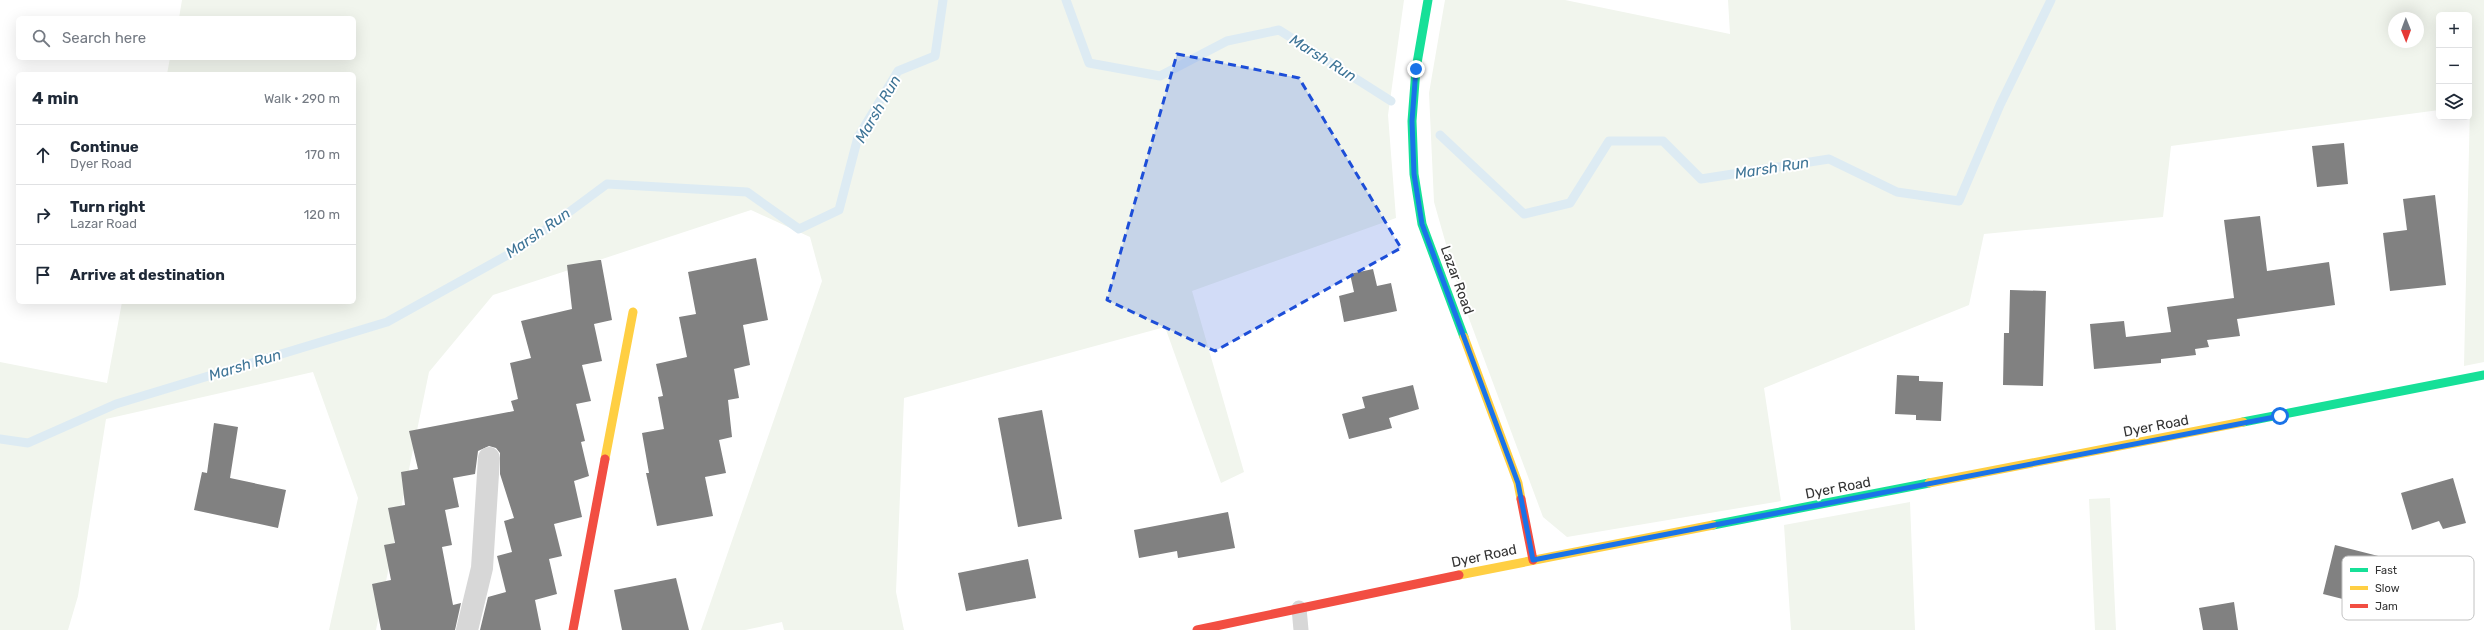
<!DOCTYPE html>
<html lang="en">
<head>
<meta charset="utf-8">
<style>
  :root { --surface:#fff; --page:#f2f2f3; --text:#1f2937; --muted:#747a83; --line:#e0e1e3 }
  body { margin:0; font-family:Rubik,sans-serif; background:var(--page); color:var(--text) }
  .controls { position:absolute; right:12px; top:12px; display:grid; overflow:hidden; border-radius:6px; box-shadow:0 4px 16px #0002 }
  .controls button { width:36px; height:36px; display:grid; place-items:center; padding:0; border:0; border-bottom:1px solid var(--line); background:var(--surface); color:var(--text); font:20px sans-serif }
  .compass { position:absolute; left:2388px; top:12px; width:36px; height:36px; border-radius:50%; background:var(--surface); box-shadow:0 4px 16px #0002; rotate:179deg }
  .stop { position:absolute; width:12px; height:12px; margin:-9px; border:3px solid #1a73e8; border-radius:50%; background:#fff }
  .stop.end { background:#1a73e8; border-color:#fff; box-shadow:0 1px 4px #0008 }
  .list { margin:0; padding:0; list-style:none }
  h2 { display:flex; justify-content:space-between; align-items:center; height:52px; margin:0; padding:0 16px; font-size:17px }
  h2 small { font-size:13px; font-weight:400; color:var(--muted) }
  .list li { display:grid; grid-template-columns:26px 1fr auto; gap:12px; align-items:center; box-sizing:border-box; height:60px; padding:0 16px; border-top:1px solid var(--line) }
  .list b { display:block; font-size:15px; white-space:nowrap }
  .list p { margin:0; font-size:13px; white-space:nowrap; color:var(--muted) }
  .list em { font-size:13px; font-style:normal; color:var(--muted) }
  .icon { flex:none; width:22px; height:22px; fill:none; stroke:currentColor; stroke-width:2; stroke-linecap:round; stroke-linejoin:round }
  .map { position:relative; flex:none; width:2484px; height:630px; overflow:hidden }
  .search { position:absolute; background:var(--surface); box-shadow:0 4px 16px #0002; left:16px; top:16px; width:340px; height:44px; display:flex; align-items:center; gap:10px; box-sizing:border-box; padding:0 14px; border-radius:6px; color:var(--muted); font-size:15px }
  .panel { position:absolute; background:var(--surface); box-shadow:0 4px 16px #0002; left:16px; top:72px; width:340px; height:232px; border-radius:6px }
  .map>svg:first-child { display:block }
</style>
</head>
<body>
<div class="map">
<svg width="2484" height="630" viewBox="0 0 2484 630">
  <rect width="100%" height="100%" fill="#fff"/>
  <path fill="#f1f5ed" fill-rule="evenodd" d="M182,0H1404L1388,115L1396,218L1192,291L1244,472L1221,483L1165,327L904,398L896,592L904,630H784L782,622L745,630H701L822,281L810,237L751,210L493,295L429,372L376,630H329L358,498L313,372L106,419L78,596L68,630H0V362L107,383L122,302H354V74H167L170,58H354V18H179Z
    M1445,0H1565L1730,34L1728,0H2484V362L2464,366L2470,106L2469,15H2439V110L2171,146L2163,217L1984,234L1969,305L1764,388L1781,501L1567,537L1543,517L1461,297L1434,202L1429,93ZM2394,18H2418V42H2394Z
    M2110,498L2116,630H2095L2089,499Z
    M1910,502L1915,630H1791L1784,525Z"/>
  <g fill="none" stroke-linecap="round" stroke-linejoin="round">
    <path stroke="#ddebf3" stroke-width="9" d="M1066,0L1089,63L1160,76L1227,41L1279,30L1391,101
      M1440,135L1524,214L1570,203L1609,141H1663L1701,179L1829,159L1897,192L1959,201L2000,105L2051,0
      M0,439L28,443L116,404L387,322L522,247L607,184L747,192L799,229L839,210L858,137L898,71L935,56L943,0"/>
  </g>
  <path fill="#818181" d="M2344,143L2348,184L2317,187L2312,146Z
    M2435,195L2446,285L2390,291L2383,233L2407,230L2403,199Z
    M2260,216L2267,271L2329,262L2335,305L2237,319L2240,336L2207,340L2209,347L2195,349L2196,355L2161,359V363L2094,369L2090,324L2124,321L2126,337L2171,332L2167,307L2234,298L2224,220Z
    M756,258L768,320L743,325L750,365L734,369L739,398L728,400L732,437L719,440L726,473L705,477L713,516L657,526L646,473H649L642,433L664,429L658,397L663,396L656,364L687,357L679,317L696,314L688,272Z
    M599,260H601L612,320L594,324L602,361L582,365L591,401L576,404L585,441L581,442L589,476L574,481L582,517L554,524L562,556L549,559L557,594L535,600L541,630H480L488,597L506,592L497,556L512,552L504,521L514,518L500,474V453L496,448L489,446L478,451L475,474L453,478L459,507L445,510L452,545L442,547L453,605L461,603L455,630H381L372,584L391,580L384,545L395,543L388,508L405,505L401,472L418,469L409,431L514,411L511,401L518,399L510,363L531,358L521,321L572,309L567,265Z
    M1373,269L1377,286L1391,283L1397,311L1344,322L1339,296L1354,292L1350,274Z
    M2010,290L2046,291L2043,386L2003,385L2004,333H2009Z
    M1897,375L1919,376V381L1943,382L1941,421L1916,420V415L1895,414Z
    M1413,385L1419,409L1389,418L1392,428L1349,439L1342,414L1365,408L1362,397Z
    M1042,410L1062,519L1018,527L998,418Z
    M214,423L238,427L230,478L286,490L278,528L194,510L202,472L207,473Z
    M2453,478L2466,523L2443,529L2439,521L2412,530L2401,493Z
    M1228,512L1235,548L1178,558L1177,551L1139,558L1134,530Z
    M2335,545L2390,559L2387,571L2393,572L2392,579L2397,581L2390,611L2323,594Z
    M1028,559L1036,598L966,611L958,573Z
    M676,578L689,630H622L614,590Z
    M2234,602L2238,630H2203L2199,608Z"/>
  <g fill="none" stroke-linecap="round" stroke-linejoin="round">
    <path stroke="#d7d7d7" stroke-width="15" d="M1299,608L1301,630"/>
    <path stroke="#d7d7d7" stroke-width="22" d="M467,630L482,568L489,458"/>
    <path stroke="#16e098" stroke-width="9" d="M1428,0L1416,69L1412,121L1414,174L1422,224L1464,337
      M2243,422L2484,375
      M1713,525L1929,483"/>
    <path stroke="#ffcf43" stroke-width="9" d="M1464,337L1518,483L1521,499
      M605,459L633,312
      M1929,483L2243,422
      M1459,575L1713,525"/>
    <path stroke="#f24e42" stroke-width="9" d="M1521,499L1533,560
      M573,630L605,459
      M1197,630L1459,575"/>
  </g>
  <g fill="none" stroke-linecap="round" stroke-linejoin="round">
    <path stroke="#1a73e8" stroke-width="5" d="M1416,69L1412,121L1414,174L1422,224L1518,483L1533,560L2280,416"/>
  </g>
  <path fill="#1d4ed8" fill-opacity="0.2" stroke="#1d4ed8" stroke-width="3" stroke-dasharray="8 5" stroke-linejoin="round" d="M1177,54L1299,78L1401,248L1215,351L1107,300Z"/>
  <g text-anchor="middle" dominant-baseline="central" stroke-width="4" stroke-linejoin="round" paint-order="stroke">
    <g font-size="14" fill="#333" stroke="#fff">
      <text transform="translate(1457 280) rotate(70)">Lazar Road</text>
      <text transform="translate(2156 426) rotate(-11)">Dyer Road</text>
      <text transform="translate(1838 488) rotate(-11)">Dyer Road</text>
      <text transform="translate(1484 556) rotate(-12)">Dyer Road</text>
    </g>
    <g font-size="15" font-style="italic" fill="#3f7597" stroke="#fff">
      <text transform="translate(1323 58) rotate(32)">Marsh Run</text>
      <text transform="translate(878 109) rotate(-60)">Marsh Run</text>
      <text transform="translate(1772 168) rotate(-9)">Marsh Run</text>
      <text transform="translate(538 233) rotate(-35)">Marsh Run</text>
      <text transform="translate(245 365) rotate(-17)">Marsh Run</text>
    </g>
  </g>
  <rect x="2342" y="556" width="132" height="64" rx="6" fill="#fff" stroke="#c2c2c2" stroke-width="1"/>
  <rect x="2350" y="568" width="18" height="4" fill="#16e098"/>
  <rect x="2350" y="586" width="18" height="4" fill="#ffcf43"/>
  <rect x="2350" y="604" width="18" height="4" fill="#f24e42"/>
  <g font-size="11" fill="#333">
    <text x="2375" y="574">Fast</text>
    <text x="2375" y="592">Slow</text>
    <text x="2375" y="610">Jam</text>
  </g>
</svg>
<div class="controls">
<button>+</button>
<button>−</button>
<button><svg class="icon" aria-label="layers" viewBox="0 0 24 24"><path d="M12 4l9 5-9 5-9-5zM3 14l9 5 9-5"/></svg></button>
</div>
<svg class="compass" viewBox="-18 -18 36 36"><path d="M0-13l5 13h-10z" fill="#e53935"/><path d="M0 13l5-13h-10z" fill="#747a83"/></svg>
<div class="stop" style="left:2280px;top:416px"></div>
<div class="stop end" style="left:1416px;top:69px"></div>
<div class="search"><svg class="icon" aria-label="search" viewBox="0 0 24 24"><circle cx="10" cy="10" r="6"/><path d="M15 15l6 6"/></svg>Search here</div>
<section class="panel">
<h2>4 min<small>Walk · 290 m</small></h2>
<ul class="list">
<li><svg class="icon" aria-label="ahead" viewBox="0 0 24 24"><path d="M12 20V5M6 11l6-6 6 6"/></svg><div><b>Continue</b><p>Dyer Road</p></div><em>170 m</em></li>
<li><svg class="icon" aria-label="right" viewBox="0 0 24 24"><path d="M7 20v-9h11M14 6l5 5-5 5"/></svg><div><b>Turn right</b><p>Lazar Road</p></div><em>120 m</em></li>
<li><svg class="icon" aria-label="arrive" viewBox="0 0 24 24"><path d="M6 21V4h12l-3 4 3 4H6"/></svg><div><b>Arrive at destination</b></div></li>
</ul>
</section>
</div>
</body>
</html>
